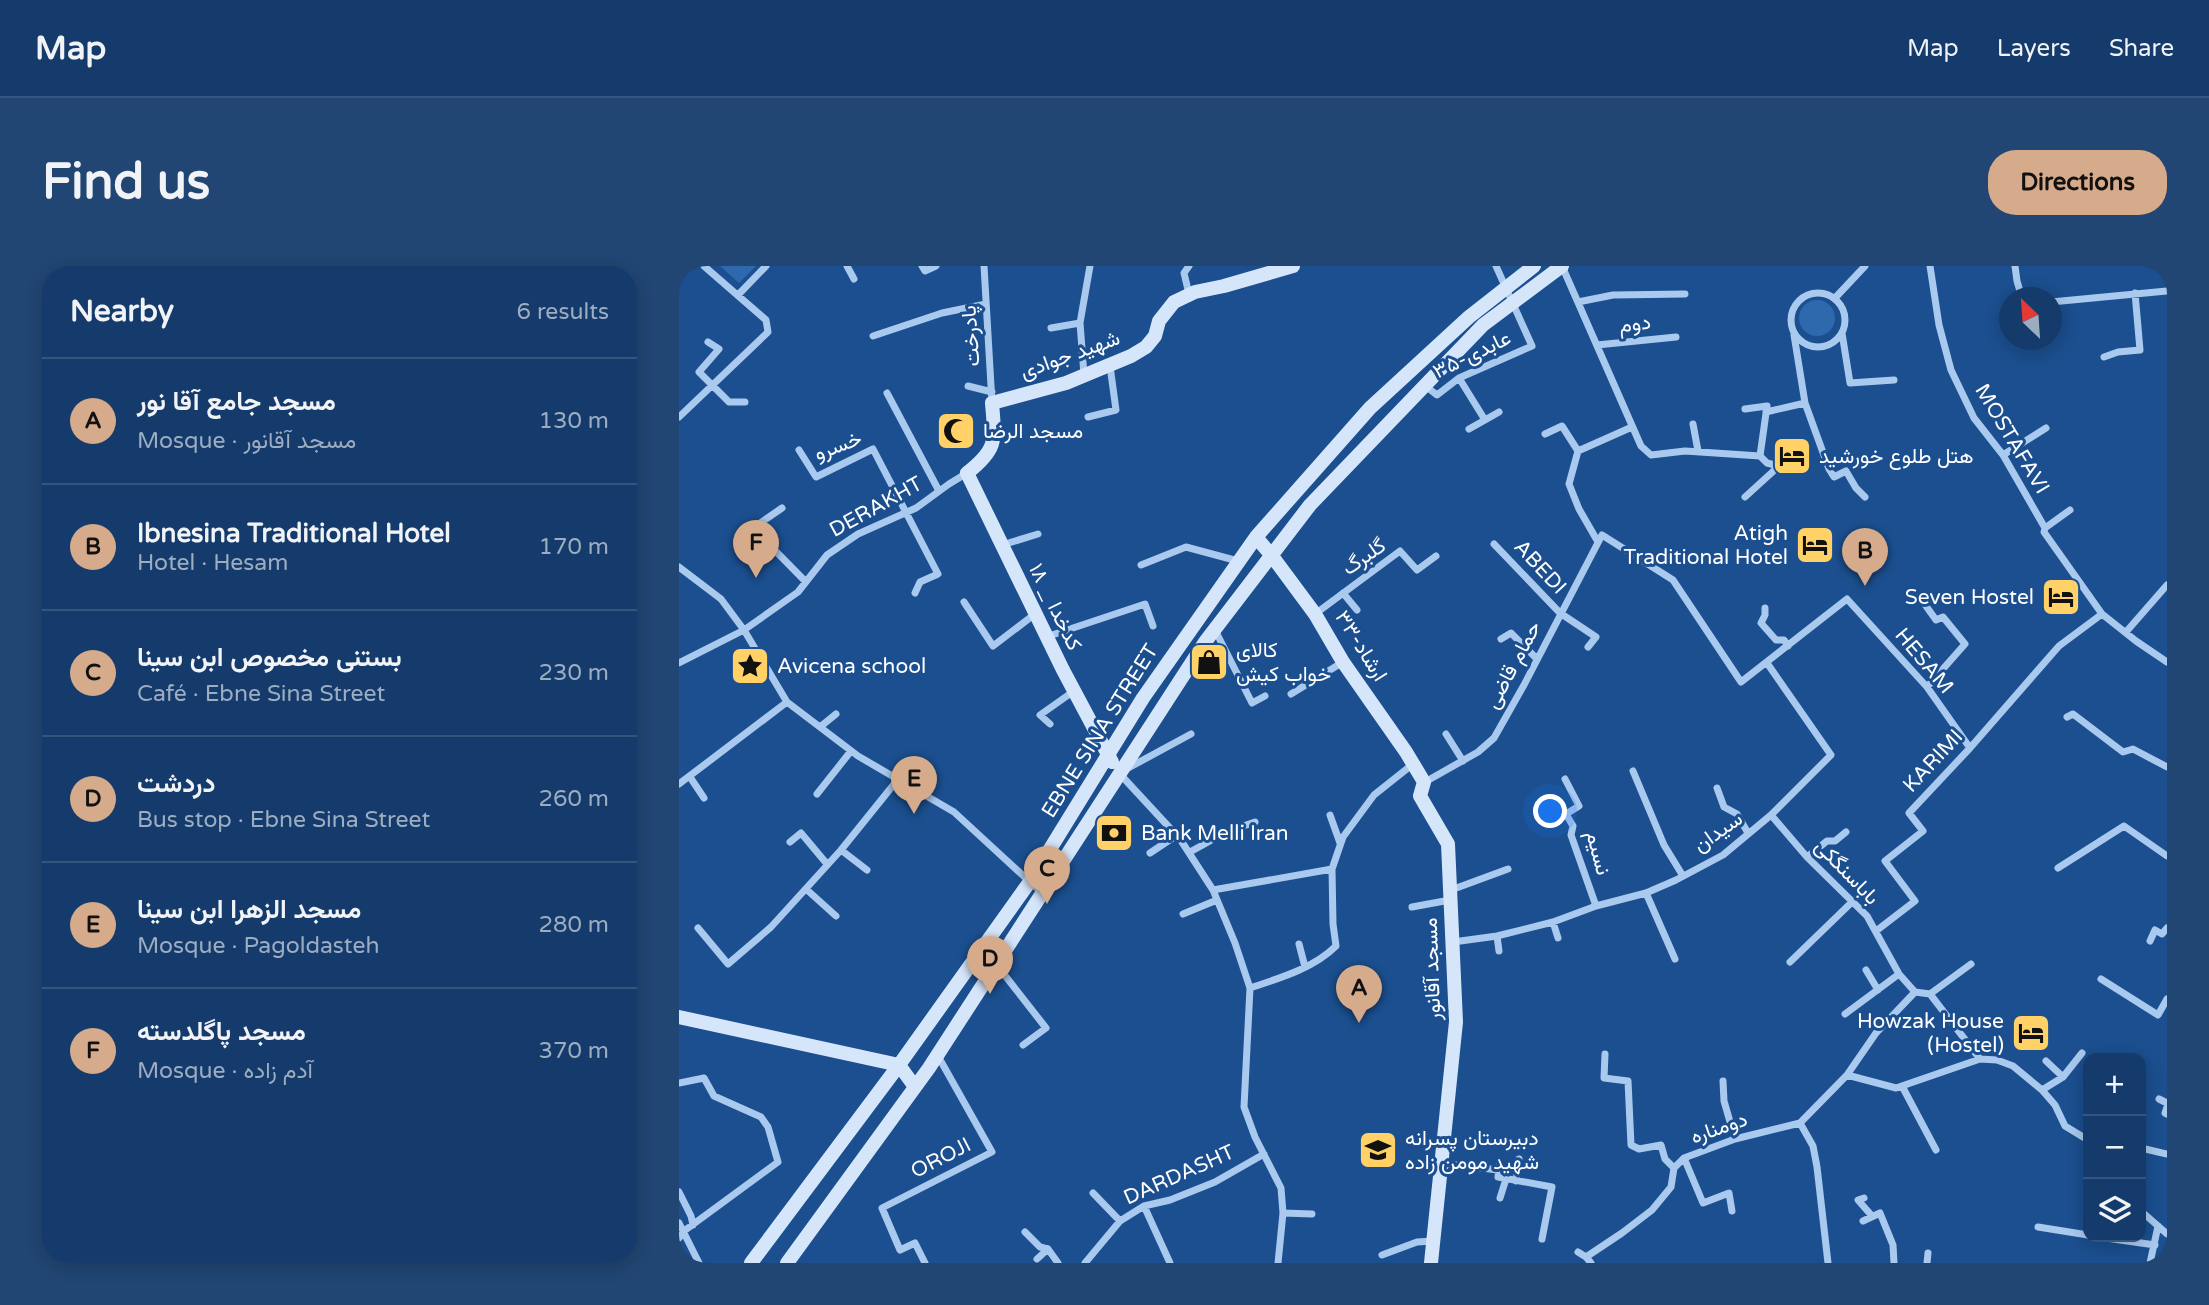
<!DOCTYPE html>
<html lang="en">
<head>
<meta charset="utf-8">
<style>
  :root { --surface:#143b6b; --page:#214673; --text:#f1f3f6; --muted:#9dadc1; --line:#33557e; --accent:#d6ab8b }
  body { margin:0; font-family:"Varela Round",Vazirmatn,sans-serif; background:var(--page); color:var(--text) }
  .controls { position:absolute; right:21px; bottom:21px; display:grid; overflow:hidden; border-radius:14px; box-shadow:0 4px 18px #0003 }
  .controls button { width:63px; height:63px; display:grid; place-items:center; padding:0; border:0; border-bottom:2px solid var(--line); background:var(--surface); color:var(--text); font:35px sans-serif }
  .compass { position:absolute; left:1320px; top:21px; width:63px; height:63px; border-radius:50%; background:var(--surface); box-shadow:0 4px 18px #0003; rotate:335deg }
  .you { position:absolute; left:872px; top:546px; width:24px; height:24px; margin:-18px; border:5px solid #fff; border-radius:50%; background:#1a73e8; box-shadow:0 0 0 10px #1a73e833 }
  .badge { display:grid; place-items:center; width:46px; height:46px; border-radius:50%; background:var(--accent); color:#111; font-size:23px; font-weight:700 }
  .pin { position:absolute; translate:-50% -58px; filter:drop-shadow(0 2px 4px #0008) }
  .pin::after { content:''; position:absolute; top:37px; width:24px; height:21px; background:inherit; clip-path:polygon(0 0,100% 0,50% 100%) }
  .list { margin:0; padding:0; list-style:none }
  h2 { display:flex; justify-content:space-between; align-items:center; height:91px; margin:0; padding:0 28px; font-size:30px }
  h2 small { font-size:23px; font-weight:400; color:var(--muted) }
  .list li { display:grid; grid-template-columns:46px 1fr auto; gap:21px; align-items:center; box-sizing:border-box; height:126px; padding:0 28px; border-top:2px solid var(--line) }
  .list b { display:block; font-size:26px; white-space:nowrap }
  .list p { margin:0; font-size:23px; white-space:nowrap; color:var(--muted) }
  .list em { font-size:23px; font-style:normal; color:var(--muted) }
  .icon { flex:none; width:38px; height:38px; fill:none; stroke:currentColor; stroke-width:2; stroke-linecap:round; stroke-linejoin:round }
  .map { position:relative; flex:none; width:1488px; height:997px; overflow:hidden; border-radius:28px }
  header { display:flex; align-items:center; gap:42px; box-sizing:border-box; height:98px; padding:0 35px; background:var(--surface); border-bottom:2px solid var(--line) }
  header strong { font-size:33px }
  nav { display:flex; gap:38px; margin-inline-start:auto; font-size:24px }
  .intro { display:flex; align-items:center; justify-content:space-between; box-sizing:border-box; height:168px; padding:0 42px }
  h1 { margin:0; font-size:49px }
  .button { padding:18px 32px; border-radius:28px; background:var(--accent); color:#111; font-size:24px; font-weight:700 }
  main { display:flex; gap:42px; padding:0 42px }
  aside { flex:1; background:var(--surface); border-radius:28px; box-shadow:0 4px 18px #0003 }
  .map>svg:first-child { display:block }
</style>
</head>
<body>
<header>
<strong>Map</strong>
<nav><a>Map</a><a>Layers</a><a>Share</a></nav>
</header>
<div class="intro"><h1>Find us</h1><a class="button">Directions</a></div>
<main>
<aside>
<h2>Nearby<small>6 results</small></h2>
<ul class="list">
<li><span class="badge">A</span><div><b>مسجد جامع آقا نور</b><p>Mosque · مسجد آقانور</p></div><em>130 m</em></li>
<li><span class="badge">B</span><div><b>Ibnesina Traditional Hotel</b><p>Hotel · Hesam</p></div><em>170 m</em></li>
<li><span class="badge">C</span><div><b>بستنی مخصوص ابن سینا</b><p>Café · Ebne Sina Street</p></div><em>230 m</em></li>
<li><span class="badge">D</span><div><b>دردشت</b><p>Bus stop · Ebne Sina Street</p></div><em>260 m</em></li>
<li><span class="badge">E</span><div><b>مسجد الزهرا ابن سینا</b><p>Mosque · Pagoldasteh</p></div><em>280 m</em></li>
<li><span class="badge">F</span><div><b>مسجد پاگلدسته</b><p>Mosque · آدم زاده</p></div><em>370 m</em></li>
</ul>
</aside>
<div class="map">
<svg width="1488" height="997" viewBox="0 0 1488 997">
  <rect width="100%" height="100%" fill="#1b4f8f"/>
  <path fill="#2e69ad" d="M41,0H77L60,17Z
    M1120 52a18 18 0 1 1 36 0a18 18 0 1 1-36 0Z"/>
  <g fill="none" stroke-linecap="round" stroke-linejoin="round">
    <path stroke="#a9c9ee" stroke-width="7" d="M168,0L175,13
      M243,0L246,5L257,0
      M305,0L313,137
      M510,0L505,7L510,28
      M883,0L962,180L972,189L1006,185L1081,190L1088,140L1066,143
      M1251,0L1260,59L1272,104L1295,152L1324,189L1366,262L1365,266L1423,348L1457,375L1488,396
      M1336,0L1338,15L1343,32
      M1112 54a27 27 0 1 1 54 0a27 27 0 1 1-54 0Z
      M59,29L87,0
      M1156,32L1186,0
      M899,36L934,29L1006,28
      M1372,36L1488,25
      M1372,53L1373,57
      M372,62L401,57
      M1163,67L1171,117L1215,114
      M1115,69L1126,137L1150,203L1155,211L1167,205L1177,222L1186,231
      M194,70L263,47L307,38
      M29,76L40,83L20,106L50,136H66
      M918,79L997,71
      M1425,91L1439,86L1461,84L1456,27
      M405,109L401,57L411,0
      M780,112L806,154L790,163
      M745,119L758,129L780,112L853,80L817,0
      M289,120L313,126
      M208,127L260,225
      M1087,146L1126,137
      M0,151L89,66L87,54L25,0
      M409,151L437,144L431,100
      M806,154L820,146
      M1014,158L1019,185
      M866,168L883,160L899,185
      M120,184L137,211L194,183L259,308L241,316L236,327
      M899,185L890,218L900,243L919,276
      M899,185L953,161
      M1324,189L1367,162
      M1066,231L1100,200L1088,197L1081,190
      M103,242L74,262L127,316
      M1366,262L1391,244
      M815,278L881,347L917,371L909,381
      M323,279L359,268
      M462,299L507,281L559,295
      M0,301L42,333L65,364L108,436L179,490L275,546L363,627
      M664,327L678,344
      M1242,333L1257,354L1264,351L1286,378L1248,421
      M285,336L314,380L356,348
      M1086,342V349L1082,357L1097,374H1105L1109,380
      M636,348L721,285L738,304L757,290
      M536,364L573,437L586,430
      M1447,366L1488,319
      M367,371L466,338L474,360
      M822,373L832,367L858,393
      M0,397L65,364L119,326L148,289L179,268L237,242L270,218L288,207
      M612,428L664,396
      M1388,451L1394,448L1444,486L1454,483L1488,501
      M371,458L361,449L395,425
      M141,461L157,448
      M512,468L440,507L501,573L534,624L556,677L571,722L565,841L576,871L602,922L604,947L599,997
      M767,468L784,495
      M954,505L985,579L1004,610
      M11,511L25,532
      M886,513L900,540L887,548L894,560L892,569L917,640
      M746,516L799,486L815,472L845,419L923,269L994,314L1062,416L1168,333L1248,421L1291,482
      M0,518L108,436
      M1038,522L1045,541L1058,548L1069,567
      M138,528L172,485
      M651,549L661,577
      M1092,549L1128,591L1188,650L1220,708L1236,726L1251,728L1301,793
      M111,576L122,567L148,598
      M162,584L188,604
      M511,586L547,566L576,556
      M471,587L498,569
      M1128,591L1148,575H1156L1167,566
      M1379,602L1445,560L1488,590
      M127,623L157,650
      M534,624L653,603
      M772,624L829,603
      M967,627L996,693
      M733,641L771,634
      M504,648L538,634
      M874,656L879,672
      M19,662L49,698L92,661L162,584L220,512
      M1197,665L1236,635L1206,595L1244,565L1230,547L1291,482L1380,380L1423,348
      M818,670L820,685
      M1471,675L1476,664L1483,668L1488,662
      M774,676L818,670L874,656L917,640L967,627L997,614L1044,589L1092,549L1152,489L1088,397
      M620,678L626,701
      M303,683L317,698L367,762L344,779
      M1111,696L1173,636
      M1187,704L1199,724
      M1422,713L1479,749L1488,733
      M571,722C601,712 635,702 657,680L654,658L653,603L664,571L695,529L734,498
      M1251,728L1292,698
      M1166,748L1220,708
      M926,788L925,812L949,815L952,879L960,883L982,879L986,893L995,902
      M1367,795L1384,811
      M1168,809L1217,822L1301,793L1318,794L1334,800L1363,824L1376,839L1386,860L1409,874
      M1044,815L1045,835L1056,873
      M0,817L25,812L35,830L82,851L89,861L99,896L5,965L0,972
      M1223,820L1257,884
      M1363,824L1384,811L1403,787
      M1480,833L1488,837
      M1488,841L1486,847L1488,848
      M1121,857L1134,880L1138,901L1149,997
      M1462,882L1488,888
      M1005,892L1024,937L1050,927L1053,945
      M762,897L819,904
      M820,900L819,911L873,921L863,973
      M837,915L840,893
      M0,926L12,950L14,959
      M414,927L441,955
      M821,932L827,913
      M1185,932L1179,934L1193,950
      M465,940L491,997
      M1462,945L1488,968
      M604,947L633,948
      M1184,955L1201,947L1214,979L1215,997
      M0,957L20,997
      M1359,961L1409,969
      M346,966L361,981L369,983L379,997
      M1420,971L1476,979
      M899,986L907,991L912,997
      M703,989L738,976L754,975
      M907,991L943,967L973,944L992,921L995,902L1005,892L1056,873L1121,857L1168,809L1197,767L1236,726
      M358,993L369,983
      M246,997L236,977L221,984L203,942L313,886L259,790
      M406,997L441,955L465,940L491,934L536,916L585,888
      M1248,997L1249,987
      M1471,997L1479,960"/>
    <path stroke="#d6e6fa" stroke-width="14" d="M577,271L593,290L636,348L664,396L727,486L745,516L741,530L769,578L777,756L752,997
      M433,496L384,404L288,207C319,183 316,174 313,137L387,117L452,90L467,81L476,70L480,55L495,36L516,26L545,20L614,0
      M0,751L220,799L236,821
      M72,997L220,799L352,614L464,432L577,271L691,142L790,51L855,0
      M108,997L250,802L526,376L631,239L804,59L883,0"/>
  </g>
  <defs>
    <g id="mosque-square" transform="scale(2.0125)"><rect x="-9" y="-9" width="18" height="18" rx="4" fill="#ffd166" stroke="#1b4f8f"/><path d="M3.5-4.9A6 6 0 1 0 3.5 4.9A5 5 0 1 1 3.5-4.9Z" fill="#111"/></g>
    <g id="hotel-square" transform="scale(2.0125)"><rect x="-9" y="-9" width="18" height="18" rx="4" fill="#ffd166" stroke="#1b4f8f"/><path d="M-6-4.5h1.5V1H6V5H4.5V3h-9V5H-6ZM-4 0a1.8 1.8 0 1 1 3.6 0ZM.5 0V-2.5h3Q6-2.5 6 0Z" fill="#111"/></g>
    <g id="shop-square" transform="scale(2.0125)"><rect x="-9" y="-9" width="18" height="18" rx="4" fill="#ffd166" stroke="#1b4f8f"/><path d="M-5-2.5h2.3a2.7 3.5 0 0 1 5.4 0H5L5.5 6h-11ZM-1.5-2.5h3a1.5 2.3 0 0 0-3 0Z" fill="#111"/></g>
    <g id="sight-square" transform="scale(2.0125)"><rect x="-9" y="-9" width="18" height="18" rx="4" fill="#ffd166" stroke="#1b4f8f"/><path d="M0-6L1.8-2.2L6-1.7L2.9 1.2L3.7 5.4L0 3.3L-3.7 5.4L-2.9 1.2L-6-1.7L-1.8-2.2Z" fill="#111"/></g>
    <g id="bank-square" transform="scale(2.0125)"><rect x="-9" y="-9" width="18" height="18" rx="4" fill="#ffd166" stroke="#1b4f8f"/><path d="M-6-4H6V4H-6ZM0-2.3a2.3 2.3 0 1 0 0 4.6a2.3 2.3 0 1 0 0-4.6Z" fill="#111"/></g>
    <g id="school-square" transform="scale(2.0125)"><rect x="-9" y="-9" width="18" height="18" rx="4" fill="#ffd166" stroke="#1b4f8f"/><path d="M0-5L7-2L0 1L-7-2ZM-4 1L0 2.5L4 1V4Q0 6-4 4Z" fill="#111"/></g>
  </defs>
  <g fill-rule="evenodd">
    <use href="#mosque-square" x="277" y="165"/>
    <use href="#hotel-square" x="1113" y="190"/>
    <use href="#hotel-square" x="1136" y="279"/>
    <use href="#hotel-square" x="1382" y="331"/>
    <use href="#shop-square" x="530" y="396"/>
    <use href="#sight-square" x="71" y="400"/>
    <use href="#bank-square" x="435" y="567"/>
    <use href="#hotel-square" x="1352" y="767"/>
    <use href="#school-square" x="699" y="884"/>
  </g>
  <g text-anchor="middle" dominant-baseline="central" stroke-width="6" stroke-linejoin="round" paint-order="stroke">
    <g font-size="21" fill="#fff" stroke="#1b4f8f">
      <text transform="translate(956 58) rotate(-6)">دوم</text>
      <text transform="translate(292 70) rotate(-94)">پادرخت</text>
      <text transform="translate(391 89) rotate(-20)">شهید جوادی</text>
      <text transform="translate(793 89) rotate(-26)">۳۵-عابدی</text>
      <text transform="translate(1333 173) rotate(59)">MOSTAFAVI</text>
      <text transform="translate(159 180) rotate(-20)">خسرو</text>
      <text transform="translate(197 241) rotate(-29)">DERAKHT</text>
      <text transform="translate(685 291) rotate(-35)">گلبرگ</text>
      <text transform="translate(861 301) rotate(47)">ABEDI</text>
      <text transform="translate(376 341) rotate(64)">۱۸ _ کدخدا</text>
      <text transform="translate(682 380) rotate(58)">۳۳-ارشاد</text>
      <text transform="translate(1245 395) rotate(50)">HESAM</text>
      <text transform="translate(834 399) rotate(-62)">حمام قاضی</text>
      <text transform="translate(421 465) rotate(-58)">EBNE SINA STREET</text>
      <text transform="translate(1254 495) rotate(-47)">KARIMI</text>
      <text transform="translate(1039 566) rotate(-35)">سیدان</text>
      <text transform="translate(919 587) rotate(75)">نسیم</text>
      <text transform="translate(1168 606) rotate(46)">باباسنگکی</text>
      <text transform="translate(753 703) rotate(-92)">مسجد آقانور</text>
      <text transform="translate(1040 862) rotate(-19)">دومناره</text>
      <text transform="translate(262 892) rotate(-27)">OROJI</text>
      <text transform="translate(500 909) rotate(-24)">DARDASHT</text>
    </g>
    <g font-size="21" fill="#fff" stroke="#1b4f8f" text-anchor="start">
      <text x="304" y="165">مسجد الرضا</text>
      <text x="1140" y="190">هتل طلوع خورشید</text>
      <text x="1109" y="267" text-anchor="end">Atigh<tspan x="1109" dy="24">Traditional Hotel</tspan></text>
      <text x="1355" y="331" text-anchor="end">Seven Hostel</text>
      <text x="557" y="384">کالای<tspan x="557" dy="24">خواب کیش</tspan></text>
      <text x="98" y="400">Avicena school</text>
      <text x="462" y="567">Bank Melli Iran</text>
      <text x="1325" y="755" text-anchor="end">Howzak House<tspan x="1325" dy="24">(Hostel)</tspan></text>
      <text x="726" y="872">دبیرستان پسرانه<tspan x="726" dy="24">شهید مومن زاده</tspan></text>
    </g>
  </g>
</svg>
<div class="controls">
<button>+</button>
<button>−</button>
<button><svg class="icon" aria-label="layers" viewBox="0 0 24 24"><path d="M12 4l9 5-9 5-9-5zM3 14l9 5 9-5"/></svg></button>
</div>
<svg class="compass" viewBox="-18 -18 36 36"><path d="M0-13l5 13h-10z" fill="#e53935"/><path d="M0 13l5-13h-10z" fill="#9dadc1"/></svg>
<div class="you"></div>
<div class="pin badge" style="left:680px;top:757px">A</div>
<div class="pin badge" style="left:1186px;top:320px">B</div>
<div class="pin badge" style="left:368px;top:638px">C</div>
<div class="pin badge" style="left:311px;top:728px">D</div>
<div class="pin badge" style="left:235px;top:548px">E</div>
<div class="pin badge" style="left:77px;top:312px">F</div>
</div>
</main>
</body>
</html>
